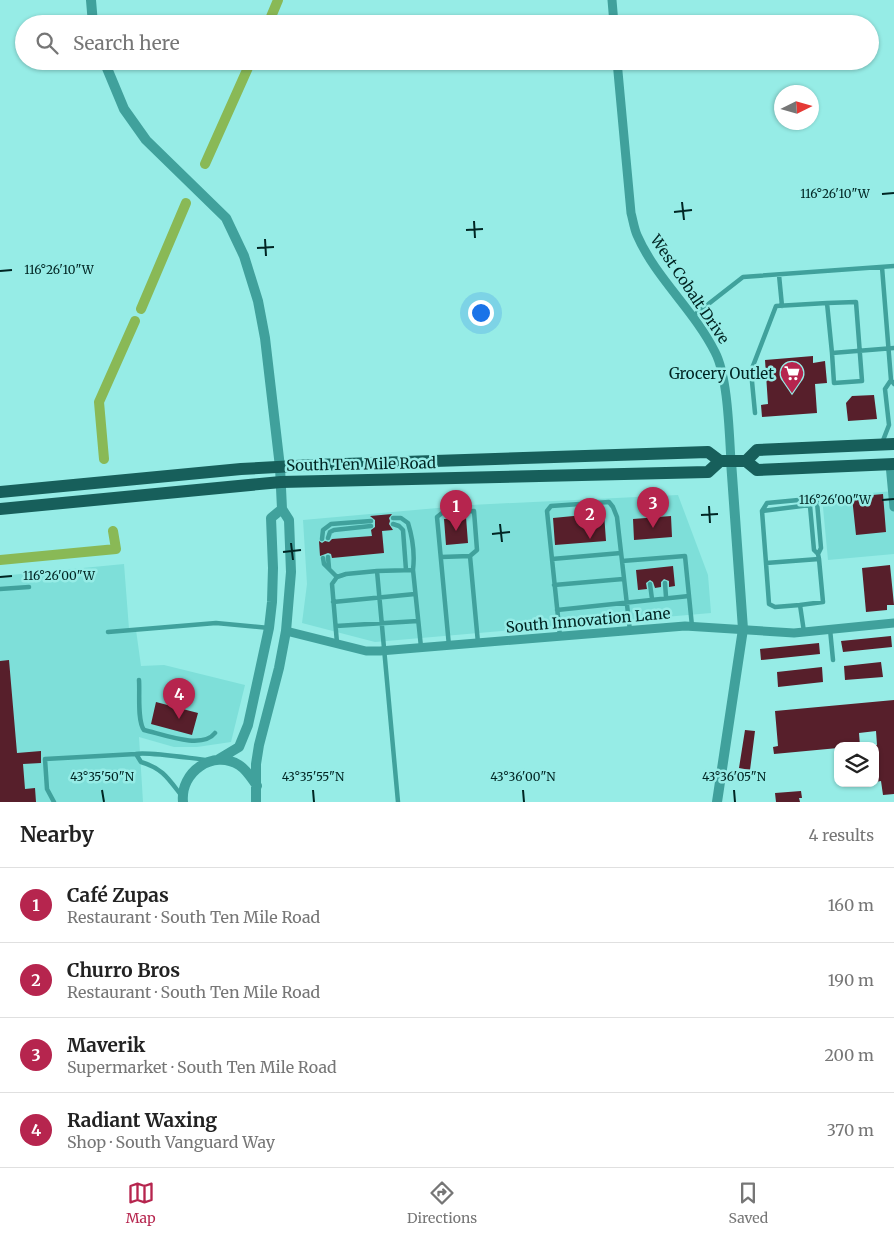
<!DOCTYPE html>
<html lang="en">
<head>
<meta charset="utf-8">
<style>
  :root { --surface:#fff; --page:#f2f2f2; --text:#222; --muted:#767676; --line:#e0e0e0; --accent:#b6254e }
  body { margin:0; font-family:Merriweather,serif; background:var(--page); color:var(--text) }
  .controls { position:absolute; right:15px; bottom:15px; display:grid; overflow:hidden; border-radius:10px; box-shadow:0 1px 4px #0004 }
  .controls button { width:45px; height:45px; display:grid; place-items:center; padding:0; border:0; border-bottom:1px solid var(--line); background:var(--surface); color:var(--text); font:25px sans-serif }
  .compass { position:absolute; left:774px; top:85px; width:45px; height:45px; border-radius:50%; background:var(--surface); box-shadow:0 1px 4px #0004; rotate:85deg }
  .you { position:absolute; left:480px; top:312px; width:18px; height:18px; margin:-12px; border:4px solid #fff; border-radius:50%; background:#1a73e8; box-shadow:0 0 0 8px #1a73e833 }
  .badge { display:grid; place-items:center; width:32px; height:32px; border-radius:50%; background:var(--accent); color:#fff; font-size:16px; font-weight:700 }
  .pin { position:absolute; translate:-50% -41px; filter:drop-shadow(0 1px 2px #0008) }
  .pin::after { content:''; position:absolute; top:26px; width:18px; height:15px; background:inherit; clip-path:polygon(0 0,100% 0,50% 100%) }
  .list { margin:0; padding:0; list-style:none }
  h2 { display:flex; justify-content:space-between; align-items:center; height:65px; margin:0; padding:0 20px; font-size:21px }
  h2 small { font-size:16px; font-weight:400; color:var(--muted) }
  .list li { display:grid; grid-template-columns:32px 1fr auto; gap:15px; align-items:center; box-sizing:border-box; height:75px; padding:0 20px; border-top:1px solid var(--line) }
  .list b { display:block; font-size:19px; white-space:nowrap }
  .list p { margin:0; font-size:16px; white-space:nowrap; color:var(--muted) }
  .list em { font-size:16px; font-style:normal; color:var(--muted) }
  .icon { flex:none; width:28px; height:28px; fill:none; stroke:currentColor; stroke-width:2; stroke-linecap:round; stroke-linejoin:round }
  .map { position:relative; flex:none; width:894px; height:802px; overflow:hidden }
  .search { position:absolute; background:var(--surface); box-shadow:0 1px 4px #0004; left:15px; right:15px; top:15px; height:55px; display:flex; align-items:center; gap:12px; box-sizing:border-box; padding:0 18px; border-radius:28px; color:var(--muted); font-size:19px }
  .sheet { height:365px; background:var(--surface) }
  nav { display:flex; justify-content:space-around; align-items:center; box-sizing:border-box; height:70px; border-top:1px solid var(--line); background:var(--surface); font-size:14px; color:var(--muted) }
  nav a { display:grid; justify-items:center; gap:2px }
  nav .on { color:var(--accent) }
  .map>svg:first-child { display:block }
</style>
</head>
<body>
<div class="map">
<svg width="894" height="802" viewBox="0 0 894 802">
  <rect width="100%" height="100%" fill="#96ece6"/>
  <path fill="#7edfd9" d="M894,491V554L828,560L822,497Z
    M678,495L708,575L711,613L375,642L302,623L307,584L303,520L471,505Z
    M124,564L129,629L136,630L141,666L164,665L245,685L231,742L197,747H174L139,737L143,802H0V576Z"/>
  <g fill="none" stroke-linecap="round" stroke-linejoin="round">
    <path stroke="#89b956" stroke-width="10" d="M268,24L278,0
      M205,164L251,61
      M141,309L186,203
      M104,459L99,402L135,321
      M0,560L116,549L113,531"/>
  </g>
  <path fill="#571f2b" d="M813,356V363L825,361L827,383L815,384L817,413L762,417L761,405L768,404L765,360Z
    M874,395L877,419L848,421L846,403L852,396Z
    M883,494L886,532L856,535L852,497Z
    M604,513L606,541L555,545L553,518Z
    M392,514L389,518L390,521L389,524L393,530L382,531L384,553L332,558L331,554L328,553L320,556L319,541L322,543L325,541L329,542L332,539L372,536L371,530L375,527V520L370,516Z
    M671,516L672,537L634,540L633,519Z
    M466,517L468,543L446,545L444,519Z
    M890,565L894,605H887V610L866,612L862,568Z
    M673,566L675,586L669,587V581L664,579L661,582V587L655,588L653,582L650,580L646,583L647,589L638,590L636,570Z
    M891,636L892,647L843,652L841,641Z
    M819,643L820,654L761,660L760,649Z
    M9,660L17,753L41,751V763L23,764L25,789L35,788L36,802H0V661Z
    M881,662L883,677L845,680L844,666Z
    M822,667L823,682L778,687L777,672Z
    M894,700V794L883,795L881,781L875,782V745H877L876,731L859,733L860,746H838V748L774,754L773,747L778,746L775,711Z
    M156,702L198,713L192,735L151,724Z
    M745,730L755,731L750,770L739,768Z
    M801,791L802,798H799L800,802H776L775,793Z"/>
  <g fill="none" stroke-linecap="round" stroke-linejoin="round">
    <path stroke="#40a19c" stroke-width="4.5" d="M882,267L891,380L894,384
      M779,275L782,306
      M827,303L856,302L862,381L834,383L832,353
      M693,316L743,277L894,266
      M755,413L751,371L776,306L827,303L832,353L894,348
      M882,443L889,425L885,389L891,380
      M815,501L817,502L821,548L818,554
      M762,511L810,505
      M393,518H401L408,523C413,539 415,553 413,570
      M393,524L399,526L403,530L406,570
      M328,538L330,532L334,530L371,526
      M322,539L323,530L331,524L371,521
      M328,557L329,568
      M441,557L470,556L478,643
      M323,558L324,564L337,577
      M552,559L621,553
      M622,561L685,556L692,626
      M766,563L762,511L767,503L809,499L815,501
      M665,583L666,597
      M650,584L652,599
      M554,585L623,579
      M0,589L29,587
      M333,602L415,594
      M800,605L775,607L769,604L766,563L819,559
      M557,610L689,596
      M336,626L418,621
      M830,629L833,660
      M108,632L216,623L269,628
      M804,632L800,605L823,602L819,559L818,554L814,550L810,506
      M560,636L547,511L551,506L609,502L613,507L617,517L630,631
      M337,643L332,584L337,577L346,574L377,571
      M449,646L437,517L442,513L474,511L477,550L470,556
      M139,680C140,693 137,721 144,730C162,734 202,750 215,733
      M136,754L141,762C162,768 168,778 181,795
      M54,802L47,789L45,759L136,754C145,751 195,759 208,760
      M398,802L377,571L413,570L421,647"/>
    <path stroke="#40a19c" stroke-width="9" d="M612,0L614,24
      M617,61L631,213C633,220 634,228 637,235C655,277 694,310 715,352C728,377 729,431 731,461
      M890,464L894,507
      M286,631L366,651H380L685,626L794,633L894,623"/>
    <path stroke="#40a19c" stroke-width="10" d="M91,0L93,24
      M104,61L124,109L146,140L226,218L244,256L258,301L265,338L280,467L282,509L289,520L291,572L286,631L279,668L259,745L256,764V802
      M219,759L239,747L248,725L269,628L272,602L273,568L271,518L282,509
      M183,802C180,772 213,749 239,765C247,770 252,779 257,786
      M717,802L743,629L731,461"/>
    <path stroke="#175f5b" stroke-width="12" d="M746,461L757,450L894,444
      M0,492L241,469L314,465L708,452L720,461H746L757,470L894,464
      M0,509L281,482L708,472L720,461"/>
  </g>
  <path fill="none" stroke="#002523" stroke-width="2" d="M882,194L894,193M682,202L684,220M674,212L692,210M474,221L475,238M466,230L483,229M265,239L266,256M257,248L274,247M0,271L12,270M882,500L894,499M709,506L710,523M701,515L718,514M500,524L502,542M492,534L510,532M291,543L293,560M283,552L301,550M0,577L12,576M102,790L104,802M313,790L314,802M523,790L524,802M734,790L735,802"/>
  <defs>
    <g id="supermarket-pin" transform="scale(1.25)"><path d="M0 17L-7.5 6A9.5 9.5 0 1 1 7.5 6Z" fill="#b6254e" stroke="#96ece6"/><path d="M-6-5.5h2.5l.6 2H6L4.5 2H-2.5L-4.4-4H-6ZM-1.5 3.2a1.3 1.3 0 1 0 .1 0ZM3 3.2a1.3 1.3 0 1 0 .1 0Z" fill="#fff"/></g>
  </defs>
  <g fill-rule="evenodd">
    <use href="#supermarket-pin" x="792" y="373"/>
  </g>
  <g text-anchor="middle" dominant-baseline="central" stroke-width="5" stroke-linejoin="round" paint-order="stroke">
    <g font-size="15" fill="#002523" stroke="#96ece6">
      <text transform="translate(690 289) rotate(56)">West Cobalt Drive</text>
      <text transform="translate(361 464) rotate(-1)">South Ten Mile Road</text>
      <text transform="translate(588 620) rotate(-5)">South Innovation Lane</text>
    </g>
    <g font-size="15" fill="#002523" stroke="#96ece6" text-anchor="end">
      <text x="774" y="373">Grocery Outlet</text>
    </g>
  </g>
  <g font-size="12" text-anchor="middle" fill="#002523" stroke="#96ece6" stroke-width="5" stroke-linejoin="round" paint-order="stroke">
    <text x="835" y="198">116°26'10"W</text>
    <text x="59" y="274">116°26'10"W</text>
    <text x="835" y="504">116°26'00"W</text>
    <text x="59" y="580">116°26'00"W</text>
    <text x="102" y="781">43°35'50"N</text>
    <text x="313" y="781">43°35'55"N</text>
    <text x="523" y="781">43°36'00"N</text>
    <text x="734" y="781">43°36'05"N</text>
  </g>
</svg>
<div class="controls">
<button><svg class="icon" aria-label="layers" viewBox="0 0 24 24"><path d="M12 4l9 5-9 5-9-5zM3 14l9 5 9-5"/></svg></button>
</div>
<svg class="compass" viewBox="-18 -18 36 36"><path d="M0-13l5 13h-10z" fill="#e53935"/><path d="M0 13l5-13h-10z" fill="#767676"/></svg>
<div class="you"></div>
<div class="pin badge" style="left:456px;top:531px">1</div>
<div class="pin badge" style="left:590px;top:539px">2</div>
<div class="pin badge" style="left:653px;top:528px">3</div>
<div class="pin badge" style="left:179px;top:719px">4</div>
<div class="search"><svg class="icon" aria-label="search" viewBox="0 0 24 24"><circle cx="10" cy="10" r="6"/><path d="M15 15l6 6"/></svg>Search here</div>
</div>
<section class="sheet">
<h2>Nearby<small>4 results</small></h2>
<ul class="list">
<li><span class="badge">1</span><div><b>Café Zupas</b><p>Restaurant · South Ten Mile Road</p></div><em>160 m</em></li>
<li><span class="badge">2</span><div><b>Churro Bros</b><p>Restaurant · South Ten Mile Road</p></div><em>190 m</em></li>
<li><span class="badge">3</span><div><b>Maverik</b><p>Supermarket · South Ten Mile Road</p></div><em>200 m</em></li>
<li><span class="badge">4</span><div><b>Radiant Waxing</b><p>Shop · South Vanguard Way</p></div><em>370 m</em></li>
</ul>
</section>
<nav>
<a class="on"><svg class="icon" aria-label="map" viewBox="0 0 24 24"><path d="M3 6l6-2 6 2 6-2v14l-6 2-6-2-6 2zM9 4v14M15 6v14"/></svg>Map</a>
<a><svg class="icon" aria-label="directions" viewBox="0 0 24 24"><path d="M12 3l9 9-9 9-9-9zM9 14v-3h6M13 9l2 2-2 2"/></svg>Directions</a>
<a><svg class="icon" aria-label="saved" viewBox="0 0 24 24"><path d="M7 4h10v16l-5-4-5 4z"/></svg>Saved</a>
</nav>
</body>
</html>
